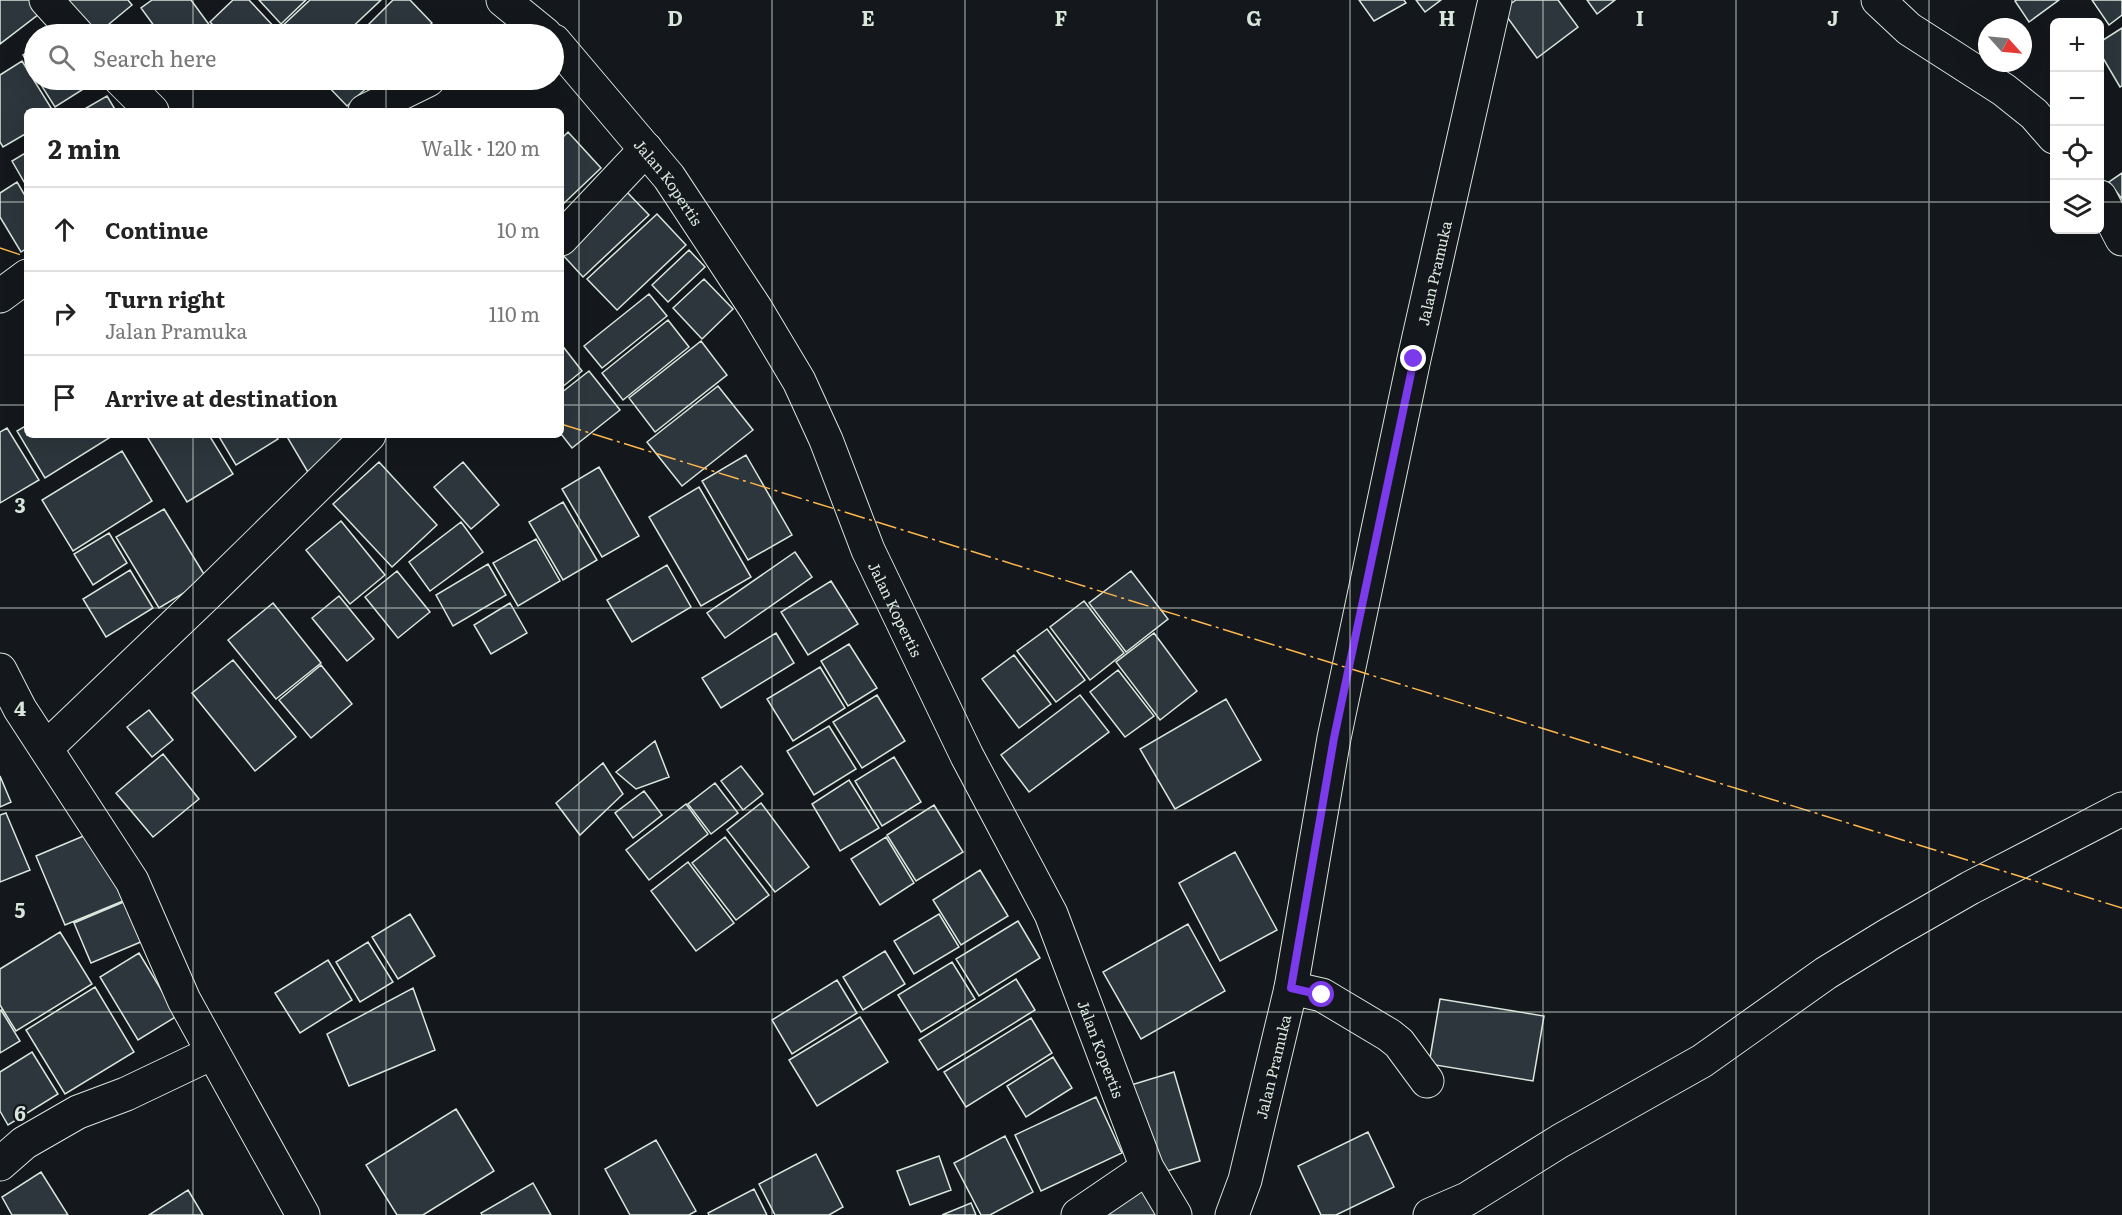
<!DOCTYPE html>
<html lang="en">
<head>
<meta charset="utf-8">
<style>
  :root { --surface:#fff; --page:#f2f2f2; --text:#222; --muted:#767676; --line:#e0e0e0 }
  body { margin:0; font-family:Literata,serif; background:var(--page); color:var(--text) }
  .controls { position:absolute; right:18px; top:18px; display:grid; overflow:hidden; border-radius:9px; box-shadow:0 6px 24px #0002 }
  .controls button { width:54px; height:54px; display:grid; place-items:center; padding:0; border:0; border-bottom:2px solid var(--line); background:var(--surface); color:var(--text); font:30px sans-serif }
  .compass { position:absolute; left:1978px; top:18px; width:54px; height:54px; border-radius:50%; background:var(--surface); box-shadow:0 6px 24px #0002; rotate:117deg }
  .stop { position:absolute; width:18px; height:18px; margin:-14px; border:4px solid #7c3aed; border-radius:50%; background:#fff }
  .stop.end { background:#7c3aed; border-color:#fff; box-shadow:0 2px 6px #0008 }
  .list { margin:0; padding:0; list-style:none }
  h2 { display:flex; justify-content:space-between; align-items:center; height:78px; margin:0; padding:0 24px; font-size:26px }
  h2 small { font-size:20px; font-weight:400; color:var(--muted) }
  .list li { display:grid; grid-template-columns:39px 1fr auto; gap:18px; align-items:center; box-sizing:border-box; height:84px; padding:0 24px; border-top:2px solid var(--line) }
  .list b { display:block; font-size:22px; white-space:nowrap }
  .list p { margin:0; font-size:20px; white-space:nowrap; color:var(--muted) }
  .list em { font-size:20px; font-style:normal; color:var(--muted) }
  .icon { flex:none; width:33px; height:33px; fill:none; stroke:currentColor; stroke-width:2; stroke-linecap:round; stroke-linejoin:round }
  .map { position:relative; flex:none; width:2122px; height:1215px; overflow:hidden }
  .search { position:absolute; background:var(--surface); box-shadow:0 6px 24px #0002; left:24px; top:24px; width:540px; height:66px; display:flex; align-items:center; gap:15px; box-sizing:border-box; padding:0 21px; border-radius:33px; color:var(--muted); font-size:22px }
  .panel { position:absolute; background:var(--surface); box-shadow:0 6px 24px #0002; left:24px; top:108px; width:540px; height:330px; border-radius:9px }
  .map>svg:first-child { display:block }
</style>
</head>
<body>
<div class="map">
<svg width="2122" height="1215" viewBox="0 0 2122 1215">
  <rect width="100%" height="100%" fill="#14181c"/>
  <path fill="#2c363c" stroke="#d8e6dc" stroke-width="1.5" d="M0,0H31L39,14L0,44Z
    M67,0H128L132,5L97,34H90Z
    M152,0H191L216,34H160L141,8Z
    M233,0H249L279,32L276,34H223L210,22Z
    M259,0H306L281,24Z
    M310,0H381L345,34H283L278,30Z
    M393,0H410L432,23L420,34H359Z
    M1359,0H1404L1406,3L1374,21Z
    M1416,0H1441L1425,12Z
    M1516,0H1558L1578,27L1537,58L1502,10Z
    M1587,0H1615L1597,14Z
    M2017,0H2059L2029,22L2015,1Z
    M2092,0H2122V15L2109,25Z
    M2122,28V86L2120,87L2100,53V42Z
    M34,48V74L23,55Z
    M22,61L53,111H27V133L3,147L0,142V75Z
    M38,80H95L96,81L55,107Z
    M322,80H375L347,106Z
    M107,96L116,111H81Z
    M568,132L601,168L561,206V139Z
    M27,152V187L12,161Z
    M2122,173V199L2109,182Z
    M17,182L27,199V248L21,252L0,217V193Z
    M624,189L649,215L583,277L561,253Z
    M657,214L686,245L617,310L587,279Z
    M689,250L705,267L668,302L652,285Z
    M704,279L733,309L702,339L673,308Z
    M649,294L667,316L602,368L584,346Z
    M668,320L689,347L623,400L602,373Z
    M701,341L727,375L655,432L629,398Z
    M561,344L582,371L561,388Z
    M589,371L620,410L572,448L561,434V393Z
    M718,386L753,430L682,486L647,442Z
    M27,425V435H107L109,438L45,478L17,431Z
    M7,428L39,480L0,503V432Z
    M146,435H209L233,474L187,502Z
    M218,435H275L278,439L236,465Z
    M286,435H345L353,447L309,474Z
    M122,451L152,501L73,551L42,500Z
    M746,455L792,535L748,560L702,481Z
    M379,462L437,525L392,567L333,504Z
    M463,462L499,505L471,529L434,487Z
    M599,467L639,536L602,557L562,489Z
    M699,487L751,577L701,606L649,517Z
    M563,502L597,560L563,580L529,522Z
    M164,509L207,579L159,608L116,537Z
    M341,521L385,575L350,604L306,550Z
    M461,522L483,552L430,591L409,562Z
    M109,533L127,563L93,585L74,554Z
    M536,539L560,581L518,606L493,563Z
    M795,552L812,577L725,638L707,613Z
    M488,564L506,595L453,626L436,595Z
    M667,565L691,607L632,642L607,600Z
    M130,570L153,608L106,637L83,599Z
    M397,571L430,612L398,638L365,597Z
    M1131,571L1168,619L1126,652L1089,603Z
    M831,581L858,624L808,655L781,612Z
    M339,596L374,639L347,661L312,618Z
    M1084,601L1124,653L1090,680L1050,627Z
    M273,603L321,663L276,699L228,640Z
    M510,603L527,633L491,654L474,625Z
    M1047,629L1085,680L1056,702L1017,651Z
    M776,633L794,663L721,708L702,678Z
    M1154,633L1197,691L1160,720L1116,662Z
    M849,644L877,688L848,706L821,661Z
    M1014,655L1051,704L1019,728L982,679Z
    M233,660L296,737L255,771L192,693Z
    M321,665L352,704L311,738L279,700Z
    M820,667L845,708L793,741L767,699Z
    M1118,670L1154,716L1125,737L1090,692Z
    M877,695L905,741L862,768L833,722Z
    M1080,695L1109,732L1029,792L1001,755Z
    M1226,699L1261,760L1175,809L1140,749Z
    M149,710L173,740L152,757L127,727Z
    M829,726L856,769L814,795L787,751Z
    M655,741L669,777L636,789L616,772Z
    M163,754L199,799L153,837L116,793Z
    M894,757L921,802L882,826L855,781Z
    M603,763L623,794L580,835L556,803Z
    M741,766L763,794L743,810L721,781Z
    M0,776L11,802L0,807Z
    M849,780L879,828L840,851L812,804Z
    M715,783L738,813L711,834L688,804Z
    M644,791L662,815L633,838L615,813Z
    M761,803L809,867L775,892L727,830Z
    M686,804L708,834L649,880L626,850Z
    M934,805L963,852L916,881L887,835Z
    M6,813L30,870L0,882V815Z
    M93,832L123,901L65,925L36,856Z
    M725,837L769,895L736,920L692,863Z
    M886,837L914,883L880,905L851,859Z
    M1235,852L1277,930L1220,961L1179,883Z
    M688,862L734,923L696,951L651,891Z
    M980,870L1008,916L961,945L933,900Z
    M126,901L143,941L91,963L74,923Z
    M410,914L435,956L398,979L372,937Z
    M939,914L959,947L914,974L894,941Z
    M1018,921L1040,958L979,996L956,959Z
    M1188,924L1225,991L1141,1039L1103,972Z
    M60,932L92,984L16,1031L0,1005V969Z
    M368,942L393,982L360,1002L336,962Z
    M885,951L905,984L863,1010L843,977Z
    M139,953L177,1016L138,1040L100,977Z
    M328,960L352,1000L300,1033L275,993Z
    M952,962L975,999L921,1032L898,995Z
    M1016,979L1035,1010L938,1070L919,1040Z
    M837,980L857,1013L792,1054L772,1020Z
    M95,987L134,1052L65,1094L26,1030Z
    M413,988L435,1050L349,1086L327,1034Z
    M1440,999L1544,1016L1533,1081L1429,1064Z
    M1,1010L20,1041L0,1053V1011Z
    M860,1017L888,1062L817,1106L789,1060Z
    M1031,1018L1052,1053L966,1107L944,1072Z
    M32,1052L58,1094L8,1125L0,1111V1072Z
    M1053,1057L1072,1088L1026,1117L1007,1086Z
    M1174,1072L1200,1161L1157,1174L1131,1085Z
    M1096,1097L1122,1153L1041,1191L1015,1135Z
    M456,1109L494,1171L423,1215H397L366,1165Z
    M1368,1132L1394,1187L1336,1215H1321L1298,1166Z
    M1005,1136L1033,1192L990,1215H981L954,1163Z
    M656,1140L696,1211L689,1215H630L605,1169Z
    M816,1154L843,1207L829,1215H775L759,1184Z
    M939,1156L951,1190L910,1205L897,1171Z
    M41,1172L68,1215H12L2,1197Z
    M533,1183L551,1215H482L481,1213Z
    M754,1189L767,1215H709L708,1213Z
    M188,1190L203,1215H149Z
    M1143,1190L1156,1215H1103Z
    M971,1203L976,1215H942Z"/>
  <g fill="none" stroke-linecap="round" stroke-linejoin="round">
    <g stroke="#d8e6dc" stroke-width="35">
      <g id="minor">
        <path d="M46,0L77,34"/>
        <path d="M503,0L545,34"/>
        <path d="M1878,0L1909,29L2004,90L2034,114L2054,137"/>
        <path id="s1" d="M554,41L669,177L756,309L799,381L826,440L868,550L967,756L1051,914L1147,1168L1175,1215"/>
        <path d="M121,80L152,111"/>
        <path d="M365,111L428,80"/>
        <path d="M2100,197L2122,239"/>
        <path d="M561,239L646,149"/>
        <path d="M0,296L27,276"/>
        <path d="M0,670L20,709L132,881L184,1000L303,1215"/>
        <path d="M46,748L207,594L369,435"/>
        <path d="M1291,988L1322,995L1389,1035L1399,1043L1427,1081"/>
        <path d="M0,1164L24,1143L78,1112L126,1094L212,1053"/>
        <path d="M1078,1215L1147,1168"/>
        <path d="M1430,1215L1467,1199L1560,1141L1702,1061L1826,973L1888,935L1970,888L2122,809"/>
      </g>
    </g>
    <g stroke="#d8e6dc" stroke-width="35">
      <g id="tertiary">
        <path id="s2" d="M1232,1215L1245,1180L1291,988L1334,738L1414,359L1495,0"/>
      </g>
    </g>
    <use href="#minor" stroke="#14181c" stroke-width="33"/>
    <use href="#tertiary" stroke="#14181c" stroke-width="33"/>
    <path stroke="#ffb74d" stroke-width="1.5" stroke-dasharray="21 4.5 3 4.5" stroke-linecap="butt" d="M0,248L27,257
      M561,424L2122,908"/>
  </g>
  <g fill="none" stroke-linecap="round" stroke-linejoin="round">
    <path stroke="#7c3aed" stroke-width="8" d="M1322,995L1291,988L1334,738L1414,359"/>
  </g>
  <path fill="none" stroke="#d8e6dc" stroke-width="1.5" stroke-opacity="0.55" d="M193,0V34M386,0V34M579,0V1215M772,0V1215M965,0V1215M1157,0V1215M1350,0V1215M1543,0V1215M1736,0V1215M1929,0V1215M193,80V111M386,80V111M0,202H27M561,202H2054M2100,202H2122M0,405H27M561,405H2122M193,435V1215M386,435V1215M0,608H2122M0,810H2122M0,1012H2122"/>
  <g text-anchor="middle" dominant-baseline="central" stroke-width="4.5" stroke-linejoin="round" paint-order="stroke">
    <g font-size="15" fill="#d8e6dc" stroke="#14181c">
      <text stroke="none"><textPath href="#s1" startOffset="182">Jalan Kopertis</textPath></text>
      <text stroke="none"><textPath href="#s2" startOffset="964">Jalan Pramuka</textPath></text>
      <text stroke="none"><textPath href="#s1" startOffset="668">Jalan Kopertis</textPath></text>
      <text stroke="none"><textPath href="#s1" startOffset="1154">Jalan Kopertis</textPath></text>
      <text stroke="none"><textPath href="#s2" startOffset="154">Jalan Pramuka</textPath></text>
    </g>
  </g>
  <g font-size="20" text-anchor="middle" font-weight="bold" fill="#d8e6dc" stroke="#14181c" stroke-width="4.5" stroke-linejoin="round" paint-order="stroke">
    <text x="675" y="26">D</text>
    <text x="868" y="26">E</text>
    <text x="1061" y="26">F</text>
    <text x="1254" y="26">G</text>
    <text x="1447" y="26">H</text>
    <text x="1640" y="26">I</text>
    <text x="1833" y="26">J</text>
    <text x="20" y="513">3</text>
    <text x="20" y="716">4</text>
    <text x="20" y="918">5</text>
    <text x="20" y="1121">6</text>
  </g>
</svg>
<div class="controls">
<button>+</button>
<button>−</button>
<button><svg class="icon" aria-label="locate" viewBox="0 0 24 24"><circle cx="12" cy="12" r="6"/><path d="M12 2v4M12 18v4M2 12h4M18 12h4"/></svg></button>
<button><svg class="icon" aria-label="layers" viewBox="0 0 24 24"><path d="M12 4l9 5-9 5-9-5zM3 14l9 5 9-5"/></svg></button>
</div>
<svg class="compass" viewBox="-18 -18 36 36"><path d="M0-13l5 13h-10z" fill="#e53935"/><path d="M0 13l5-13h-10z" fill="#767676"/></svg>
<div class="stop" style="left:1322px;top:995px"></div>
<div class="stop end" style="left:1414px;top:359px"></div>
<div class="search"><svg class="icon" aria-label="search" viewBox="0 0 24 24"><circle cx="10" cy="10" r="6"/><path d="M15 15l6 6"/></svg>Search here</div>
<section class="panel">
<h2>2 min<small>Walk · 120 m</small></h2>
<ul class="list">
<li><svg class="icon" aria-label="ahead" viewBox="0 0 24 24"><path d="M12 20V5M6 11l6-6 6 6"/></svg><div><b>Continue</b></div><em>10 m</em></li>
<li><svg class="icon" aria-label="right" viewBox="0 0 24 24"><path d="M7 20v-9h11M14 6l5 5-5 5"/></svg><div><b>Turn right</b><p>Jalan Pramuka</p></div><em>110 m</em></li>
<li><svg class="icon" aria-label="arrive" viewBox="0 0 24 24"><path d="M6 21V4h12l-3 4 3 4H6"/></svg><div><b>Arrive at destination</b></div></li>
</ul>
</section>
</div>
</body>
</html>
